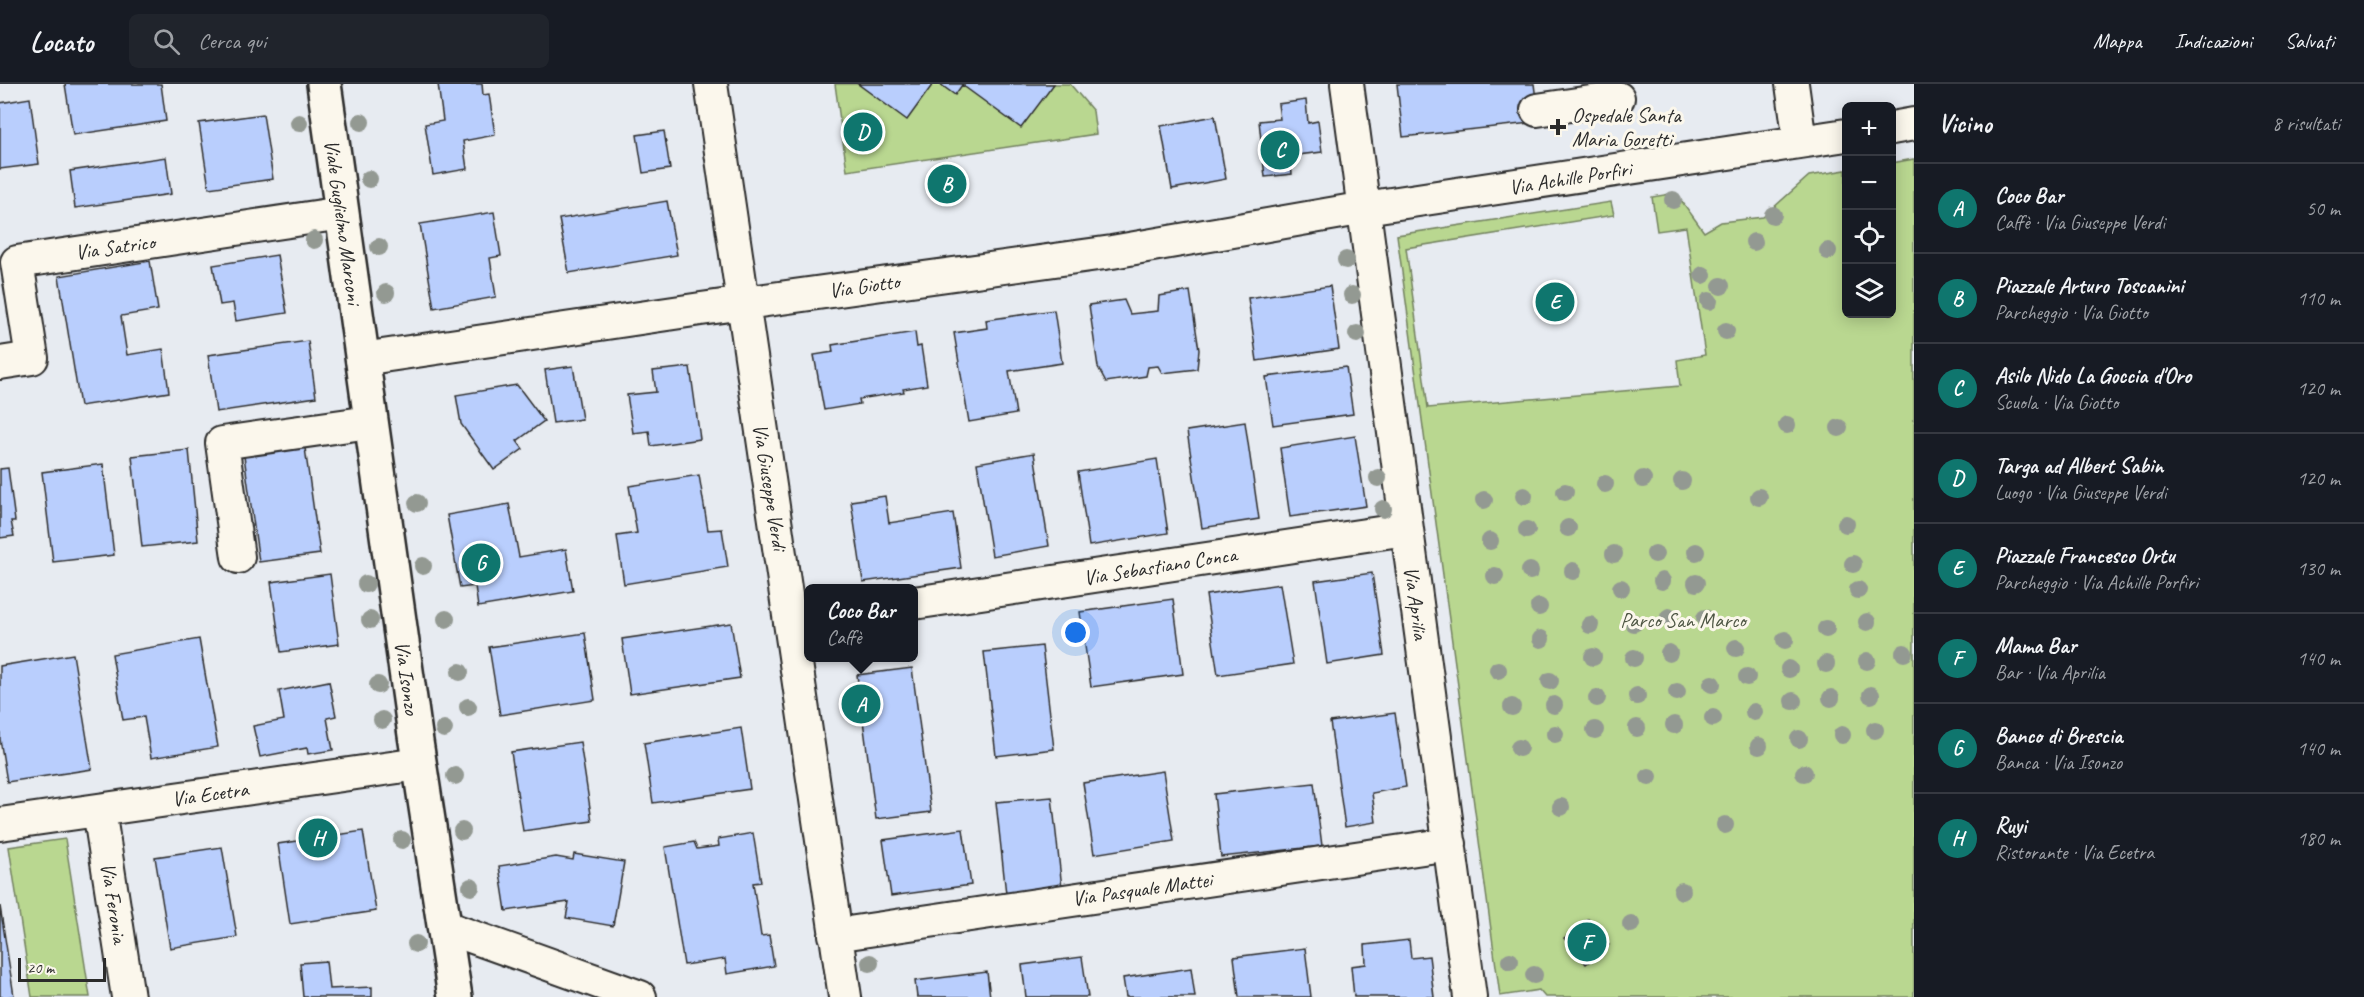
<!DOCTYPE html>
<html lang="it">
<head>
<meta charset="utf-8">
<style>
  :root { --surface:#171b24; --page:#20242c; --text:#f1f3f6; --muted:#9ea1a6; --line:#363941; --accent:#0f766e }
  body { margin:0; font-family:Caveat,sans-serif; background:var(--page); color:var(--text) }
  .controls { position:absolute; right:18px; top:18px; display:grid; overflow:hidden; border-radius:9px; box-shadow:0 3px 15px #0003 }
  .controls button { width:54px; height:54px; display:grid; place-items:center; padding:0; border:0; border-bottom:2px solid var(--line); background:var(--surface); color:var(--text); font:30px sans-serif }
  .scale { position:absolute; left:18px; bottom:15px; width:88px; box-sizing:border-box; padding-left:6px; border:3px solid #2b2b2b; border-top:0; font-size:16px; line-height:21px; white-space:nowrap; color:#2b2b2b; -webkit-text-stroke:4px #fbf7ec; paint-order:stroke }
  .you { position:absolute; left:1076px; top:549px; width:21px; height:21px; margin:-15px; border:4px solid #fff; border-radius:50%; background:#1a73e8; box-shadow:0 0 0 9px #1a73e833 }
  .badge { display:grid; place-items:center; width:39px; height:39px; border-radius:50%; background:var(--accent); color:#fff; font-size:20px; font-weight:700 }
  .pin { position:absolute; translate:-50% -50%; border:3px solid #fff; box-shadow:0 2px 6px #0006 }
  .popup { position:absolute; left:804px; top:500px; width:114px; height:78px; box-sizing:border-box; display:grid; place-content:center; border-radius:9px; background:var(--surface); filter:drop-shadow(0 2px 4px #0005); font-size:20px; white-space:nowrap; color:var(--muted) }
  .popup b { font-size:22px; color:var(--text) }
  .popup::after { content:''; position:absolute; left:50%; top:100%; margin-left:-12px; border:12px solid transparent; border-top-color:var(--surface) }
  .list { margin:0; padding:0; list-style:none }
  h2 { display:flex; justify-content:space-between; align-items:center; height:78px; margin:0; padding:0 24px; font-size:26px }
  h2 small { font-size:20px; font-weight:400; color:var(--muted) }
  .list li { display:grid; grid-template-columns:39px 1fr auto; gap:18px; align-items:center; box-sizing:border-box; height:90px; padding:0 24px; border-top:2px solid var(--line) }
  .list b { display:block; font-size:22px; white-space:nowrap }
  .list p { margin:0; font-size:20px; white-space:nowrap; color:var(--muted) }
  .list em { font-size:20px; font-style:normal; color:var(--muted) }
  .icon { flex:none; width:33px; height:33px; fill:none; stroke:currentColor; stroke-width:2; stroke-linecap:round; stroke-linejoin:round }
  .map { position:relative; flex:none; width:1914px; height:913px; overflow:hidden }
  header { display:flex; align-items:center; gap:36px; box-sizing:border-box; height:84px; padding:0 30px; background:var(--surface); border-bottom:2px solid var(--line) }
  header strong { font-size:28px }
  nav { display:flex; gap:33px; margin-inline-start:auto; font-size:21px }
  .search { width:420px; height:54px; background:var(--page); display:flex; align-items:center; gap:15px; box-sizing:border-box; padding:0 21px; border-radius:9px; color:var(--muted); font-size:22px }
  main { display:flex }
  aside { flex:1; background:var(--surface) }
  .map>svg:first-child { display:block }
</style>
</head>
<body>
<header>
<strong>Locato</strong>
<div class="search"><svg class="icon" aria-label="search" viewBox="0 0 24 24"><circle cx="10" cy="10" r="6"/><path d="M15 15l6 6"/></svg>Cerca qui</div>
<nav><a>Mappa</a><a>Indicazioni</a><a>Salvati</a></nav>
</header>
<main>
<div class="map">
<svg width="1914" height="913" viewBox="0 0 1914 913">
  <rect width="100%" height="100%" fill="#e7ebf1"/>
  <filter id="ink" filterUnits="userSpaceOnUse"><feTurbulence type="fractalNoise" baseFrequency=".0167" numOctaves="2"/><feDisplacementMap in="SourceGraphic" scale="12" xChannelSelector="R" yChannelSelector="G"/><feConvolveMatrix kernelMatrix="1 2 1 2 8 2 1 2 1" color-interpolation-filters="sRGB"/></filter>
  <g filter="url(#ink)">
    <path fill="#b9d790" stroke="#72815e" stroke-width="1.5" d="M835,0H1070L1093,27L1096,50L847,87Z
      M1914,75V913H1545L1539,906L1500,912L1397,151L1611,118L1614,131L1406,164L1428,324L1680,302L1677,276L1705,271L1686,143L1657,147L1652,113L1676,109L1704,148L1721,138L1763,133L1809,92L1846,86V230H1892V79Z
      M65,755L90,913H32L9,763Z"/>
    <path fill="#b9cefd" stroke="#2b2b2b" stroke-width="1.5" d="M65,0H161L166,37L73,51Z
      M438,0H482L483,11L489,10L495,51L463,57L467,85L433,91L425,40L443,37Z
      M858,0H933L907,36Z
      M940,0H1054L1021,44L962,1L955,11Z
      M1397,0H1534L1539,38L1403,53Z
      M30,14L39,80L0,85V19Z
      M1306,16L1308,39L1318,37L1322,68L1290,72L1292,90L1265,93L1259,37L1280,35L1278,20Z
      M263,30L273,95L209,104L199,39Z
      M1215,32L1226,95L1172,105L1161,42Z
      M664,47L670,85L643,89L637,51Z
      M166,73L171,110L75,124L70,87Z
      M667,117L677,171L569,189L559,135Z
      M494,128L501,172L490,174L496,213L434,224L420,140Z
      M277,171L287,229L236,237L233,219L220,221L213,181Z
      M150,177L158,226L121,232L127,271L163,265L169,308L80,322L59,192Z
      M1330,202L1339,265L1257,277L1248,214Z
      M1190,207L1199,266L1197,285L1162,289L1158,282L1148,283L1146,292L1106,298L1098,283L1089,221L1124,216L1130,230L1158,227L1159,212Z
      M1054,226L1062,279L1009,287L1016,330L969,338L954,249L987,244L986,236Z
      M915,248L917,263L921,262L927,301L903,305L904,308L859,315L860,320L824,326L814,271L833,268L832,261Z
      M308,257L316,313L216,328L208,271Z
      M573,282L582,335L553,339L545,286Z
      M690,283L700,355L651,362L649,347L633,349L627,311L656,308L653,287Z
      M1346,283L1353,330L1273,341L1266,293Z
      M517,301L544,337L517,357L523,365L494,386L461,340L456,311Z
      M1245,338L1259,435L1202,444L1187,347Z
      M1355,352L1366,422L1290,433L1280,364Z
      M304,357L320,470L259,478L243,365Z
      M189,366L198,457L142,463L132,372Z
      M1034,369L1049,462L992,472L977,379Z
      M1157,375L1168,449L1089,462L1078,388Z
      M103,380L114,471L53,478L42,388Z
      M8,384L15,437H11L14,452L0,454V385Z
      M699,391L708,446L722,445L728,483L624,500L617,452L637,449L629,402Z
      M885,412L889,439L953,429L961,484L863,498L851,417Z
      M509,420L519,473L566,465L573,507L478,523L475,502L460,504L447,431Z
      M1372,489L1384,571L1327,580L1315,497Z
      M330,490L339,560L281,568L271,498Z
      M1280,500L1293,580L1218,591L1206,511Z
      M1173,515L1183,590L1091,603L1080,528Z
      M731,539L740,594L630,610L622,555Z
      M585,549L595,616L500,631L489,563Z
      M199,555L218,663L151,674L144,633L123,636L112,570Z
      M1042,562L1054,665L996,672L984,568Z
      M73,570L92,685L7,698L0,655V582Z
      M912,584L931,728L876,735L857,591Z
      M329,597L336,632L327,634L333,666L308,670L307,664L260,673L253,642L284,636L279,607Z
      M1395,629L1406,703L1372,709L1376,738L1345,743L1330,638Z
      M741,644L750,705L653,719L644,659Z
      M580,658L592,737L523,747L511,668Z
      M1163,687L1174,757L1094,770L1083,699Z
      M1314,699L1322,762L1221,773L1214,710Z
      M1052,713L1062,804L1006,810L996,718Z
      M963,745L971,801L891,812L883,756Z
      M363,747L376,827L290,840L278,760Z
      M753,749L761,798L753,799L761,852L769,851L774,882L727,890L725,875L684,881L665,763L694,758L697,765L719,762L718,755Z
      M222,763L237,853L170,864L155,773Z
      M574,770L624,778L613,842L566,834L569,818L506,827L499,782L556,773L573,776Z
      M0,822L14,912L6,913H0Z
      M1588,835L1609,861L1586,880L1564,854Z
      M1409,856L1411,874L1429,872L1434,913H1354L1351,882L1366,880L1365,861Z
      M1305,864L1311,913H1239L1234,873Z
      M1082,873L1088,913H1026L1022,881Z
      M326,877L329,905L372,903V913H303L300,879Z
      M1191,884L1195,913H1126L1123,894Z
      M987,888L990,913H917L915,897Z"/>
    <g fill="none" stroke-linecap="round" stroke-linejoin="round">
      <g stroke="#2b2b2b" stroke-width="36">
        <path id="minor" d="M711,0L845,913
          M1347,0L1470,913
          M1792,0L1800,58
          M1537,26L1618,14
          M1892,44L1914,40
          M362,275L701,225L1112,168L1365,124L1846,51
          M0,279L32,274L17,178L342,129
          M238,473L222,359L370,338
          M914,519L1406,445
          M99,726L128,913
          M0,740L419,680
          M445,843L640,913
          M835,851L1450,760"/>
      </g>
      <g stroke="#2b2b2b" stroke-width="38">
        <path id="major" d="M324,0L415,651L455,913"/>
      </g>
      <use href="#minor" stroke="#fbf7ec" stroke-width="32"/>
      <use href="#major" stroke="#fbf7ec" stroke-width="33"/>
    </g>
    <g fill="#939992">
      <circle cx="361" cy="38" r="9"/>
      <circle cx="299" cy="39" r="9"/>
      <circle cx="869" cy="39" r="9"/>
      <circle cx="369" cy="95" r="9"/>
      <circle cx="1673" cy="116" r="9"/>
      <circle cx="1773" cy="131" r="9"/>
      <circle cx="314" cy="156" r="9"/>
      <circle cx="1754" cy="158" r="9"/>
      <circle cx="379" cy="163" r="9"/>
      <circle cx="1828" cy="167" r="9"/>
      <circle cx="1346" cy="176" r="9"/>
      <circle cx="1703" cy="191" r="9"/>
      <circle cx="1721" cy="202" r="9"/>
      <circle cx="386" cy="209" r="9"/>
      <circle cx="1352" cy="211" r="9"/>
      <circle cx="1709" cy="217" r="9"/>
      <circle cx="1726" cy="247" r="9"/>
      <circle cx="1357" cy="250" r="9"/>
      <circle cx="1787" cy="341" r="9"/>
      <circle cx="1839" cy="344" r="9"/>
      <circle cx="1378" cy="394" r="9"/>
      <circle cx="1643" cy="395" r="9"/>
      <circle cx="1682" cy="397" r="9"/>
      <circle cx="1605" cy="400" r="9"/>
      <circle cx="1565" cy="408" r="9"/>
      <circle cx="1524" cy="412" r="9"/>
      <circle cx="1759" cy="413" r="9"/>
      <circle cx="1484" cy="416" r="9"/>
      <circle cx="417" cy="419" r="9"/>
      <circle cx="1383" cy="425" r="9"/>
      <circle cx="1846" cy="440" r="9"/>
      <circle cx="1568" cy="444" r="9"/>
      <circle cx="1527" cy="446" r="9"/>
      <circle cx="1490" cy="457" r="9"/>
      <circle cx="1696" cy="468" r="9"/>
      <circle cx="1614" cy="470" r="9"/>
      <circle cx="1655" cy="470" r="9"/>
      <circle cx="1853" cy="480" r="9"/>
      <circle cx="423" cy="482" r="9"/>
      <circle cx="1530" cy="487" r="9"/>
      <circle cx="1573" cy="487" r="9"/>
      <circle cx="1495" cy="492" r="9"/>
      <circle cx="1662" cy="497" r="9"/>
      <circle cx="1696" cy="499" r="9"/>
      <circle cx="366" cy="500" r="9"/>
      <circle cx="1621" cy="504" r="9"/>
      <circle cx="1858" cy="506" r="9"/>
      <circle cx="1539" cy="523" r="9"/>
      <circle cx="1669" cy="533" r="9"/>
      <circle cx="1705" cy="534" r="9"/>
      <circle cx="446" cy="535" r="9"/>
      <circle cx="370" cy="536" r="9"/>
      <circle cx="1867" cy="538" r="9"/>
      <circle cx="1634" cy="539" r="9"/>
      <circle cx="1590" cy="541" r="9"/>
      <circle cx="1826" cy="545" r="9"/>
      <circle cx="1541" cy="555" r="9"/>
      <circle cx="1785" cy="556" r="9"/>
      <circle cx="1736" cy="564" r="9"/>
      <circle cx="1669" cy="569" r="9"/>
      <circle cx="1904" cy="569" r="9"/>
      <circle cx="1593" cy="573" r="9"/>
      <circle cx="1634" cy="574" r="9"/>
      <circle cx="1867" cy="577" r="9"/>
      <circle cx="1826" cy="580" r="9"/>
      <circle cx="1789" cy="585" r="9"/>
      <circle cx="1498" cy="586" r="9"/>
      <circle cx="460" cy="588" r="9"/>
      <circle cx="1747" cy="593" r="9"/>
      <circle cx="1550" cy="597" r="9"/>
      <circle cx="1712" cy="600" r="9"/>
      <circle cx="378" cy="601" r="9"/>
      <circle cx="1677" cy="608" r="9"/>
      <circle cx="1871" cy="611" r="9"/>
      <circle cx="1637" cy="612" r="9"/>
      <circle cx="1597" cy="614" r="9"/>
      <circle cx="1831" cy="614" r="9"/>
      <circle cx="1793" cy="617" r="9"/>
      <circle cx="1554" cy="621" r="9"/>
      <circle cx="468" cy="623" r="9"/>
      <circle cx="1512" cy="623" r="9"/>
      <circle cx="1754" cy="628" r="9"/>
      <circle cx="1713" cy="634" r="9"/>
      <circle cx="382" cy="636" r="9"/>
      <circle cx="1674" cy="641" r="9"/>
      <circle cx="1637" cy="644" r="9"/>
      <circle cx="444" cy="645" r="9"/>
      <circle cx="1595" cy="646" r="9"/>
      <circle cx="1875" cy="646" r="9"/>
      <circle cx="1555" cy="650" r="9"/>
      <circle cx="1842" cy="651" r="9"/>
      <circle cx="1799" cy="655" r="9"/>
      <circle cx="1759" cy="662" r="9"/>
      <circle cx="1519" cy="664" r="9"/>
      <circle cx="1804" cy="689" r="9"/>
      <circle cx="455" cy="692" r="9"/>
      <circle cx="1649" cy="693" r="9"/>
      <circle cx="1561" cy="723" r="9"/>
      <circle cx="1725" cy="741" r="9"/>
      <circle cx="462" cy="747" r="9"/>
      <circle cx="402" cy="756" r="9"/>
      <circle cx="471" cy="803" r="9"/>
      <circle cx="1682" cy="807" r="9"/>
      <circle cx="1631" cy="840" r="9"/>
      <circle cx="416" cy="860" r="9"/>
      <circle cx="1510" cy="877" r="9"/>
      <circle cx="870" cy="879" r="9"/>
      <circle cx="1534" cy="891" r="9"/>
    </g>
  </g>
  <path fill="#2b2b2b" stroke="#fbf7ec" stroke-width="2" d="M1555 34h6v6h6v6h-6v6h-6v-6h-6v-6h6z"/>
  <g text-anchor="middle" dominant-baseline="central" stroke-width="6" stroke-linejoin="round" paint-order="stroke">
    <g font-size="21" fill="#2b2b2b" stroke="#fbf7ec" text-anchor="start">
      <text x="1572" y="31">Ospedale Santa<tspan x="1572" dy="24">Maria Goretti</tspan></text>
    </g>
    <g font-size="21" fill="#2b2b2b" stroke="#fbf7ec">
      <text transform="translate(1570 94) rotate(-9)">Via Achille Porfiri</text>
      <text transform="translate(343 138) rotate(82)">Viale Guglielmo Marconi</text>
      <text transform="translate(115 163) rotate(-8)">Via Satrico</text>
      <text transform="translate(864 202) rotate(-8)">Via Giotto</text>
      <text transform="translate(770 403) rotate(81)">Via Giuseppe Verdi</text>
      <text transform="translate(1160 482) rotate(-9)">Via Sebastiano Conca</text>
      <text transform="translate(1416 519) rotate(82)">Via Aprilia</text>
      <text transform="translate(407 594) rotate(82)">Via Isonzo</text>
      <text transform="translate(210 710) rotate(-8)">Via Ecetra</text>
      <text transform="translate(1142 805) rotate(-8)">Via Pasquale Mattei</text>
      <text transform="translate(114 819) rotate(81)">Via Feronia</text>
    </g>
    <g font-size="21" fill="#4e5644" stroke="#fbf7ec">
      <text x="1683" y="536">Parco San Marco</text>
    </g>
  </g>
</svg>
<div class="controls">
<button>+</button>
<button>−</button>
<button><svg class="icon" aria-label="locate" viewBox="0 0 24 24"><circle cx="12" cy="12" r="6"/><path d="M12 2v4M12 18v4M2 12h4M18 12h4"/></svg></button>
<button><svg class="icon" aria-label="layers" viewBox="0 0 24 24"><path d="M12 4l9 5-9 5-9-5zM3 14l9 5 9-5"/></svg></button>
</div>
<div class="scale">20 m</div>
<div class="you"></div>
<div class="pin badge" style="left:861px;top:620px">A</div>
<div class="popup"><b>Coco Bar</b>Caffè</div>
<div class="pin badge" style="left:947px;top:100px">B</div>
<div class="pin badge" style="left:1280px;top:66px">C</div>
<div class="pin badge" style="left:863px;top:48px">D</div>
<div class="pin badge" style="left:1555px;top:218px">E</div>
<div class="pin badge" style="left:1587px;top:858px">F</div>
<div class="pin badge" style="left:481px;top:479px">G</div>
<div class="pin badge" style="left:318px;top:754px">H</div>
</div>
<aside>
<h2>Vicino<small>8 risultati</small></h2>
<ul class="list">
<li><span class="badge">A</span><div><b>Coco Bar</b><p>Caffè · Via Giuseppe Verdi</p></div><em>50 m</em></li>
<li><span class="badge">B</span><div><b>Piazzale Arturo Toscanini</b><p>Parcheggio · Via Giotto</p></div><em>110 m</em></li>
<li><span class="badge">C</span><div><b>Asilo Nido La Goccia d'Oro</b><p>Scuola · Via Giotto</p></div><em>120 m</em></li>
<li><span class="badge">D</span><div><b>Targa ad Albert Sabin</b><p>Luogo · Via Giuseppe Verdi</p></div><em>120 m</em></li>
<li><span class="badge">E</span><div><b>Piazzale Francesco Ortu</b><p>Parcheggio · Via Achille Porfiri</p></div><em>130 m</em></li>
<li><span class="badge">F</span><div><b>Mama Bar</b><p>Bar · Via Aprilia</p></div><em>140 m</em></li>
<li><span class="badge">G</span><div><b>Banco di Brescia</b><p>Banca · Via Isonzo</p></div><em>140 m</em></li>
<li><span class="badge">H</span><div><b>Ruyi</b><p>Ristorante · Via Ecetra</p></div><em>180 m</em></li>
</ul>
</aside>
</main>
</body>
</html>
